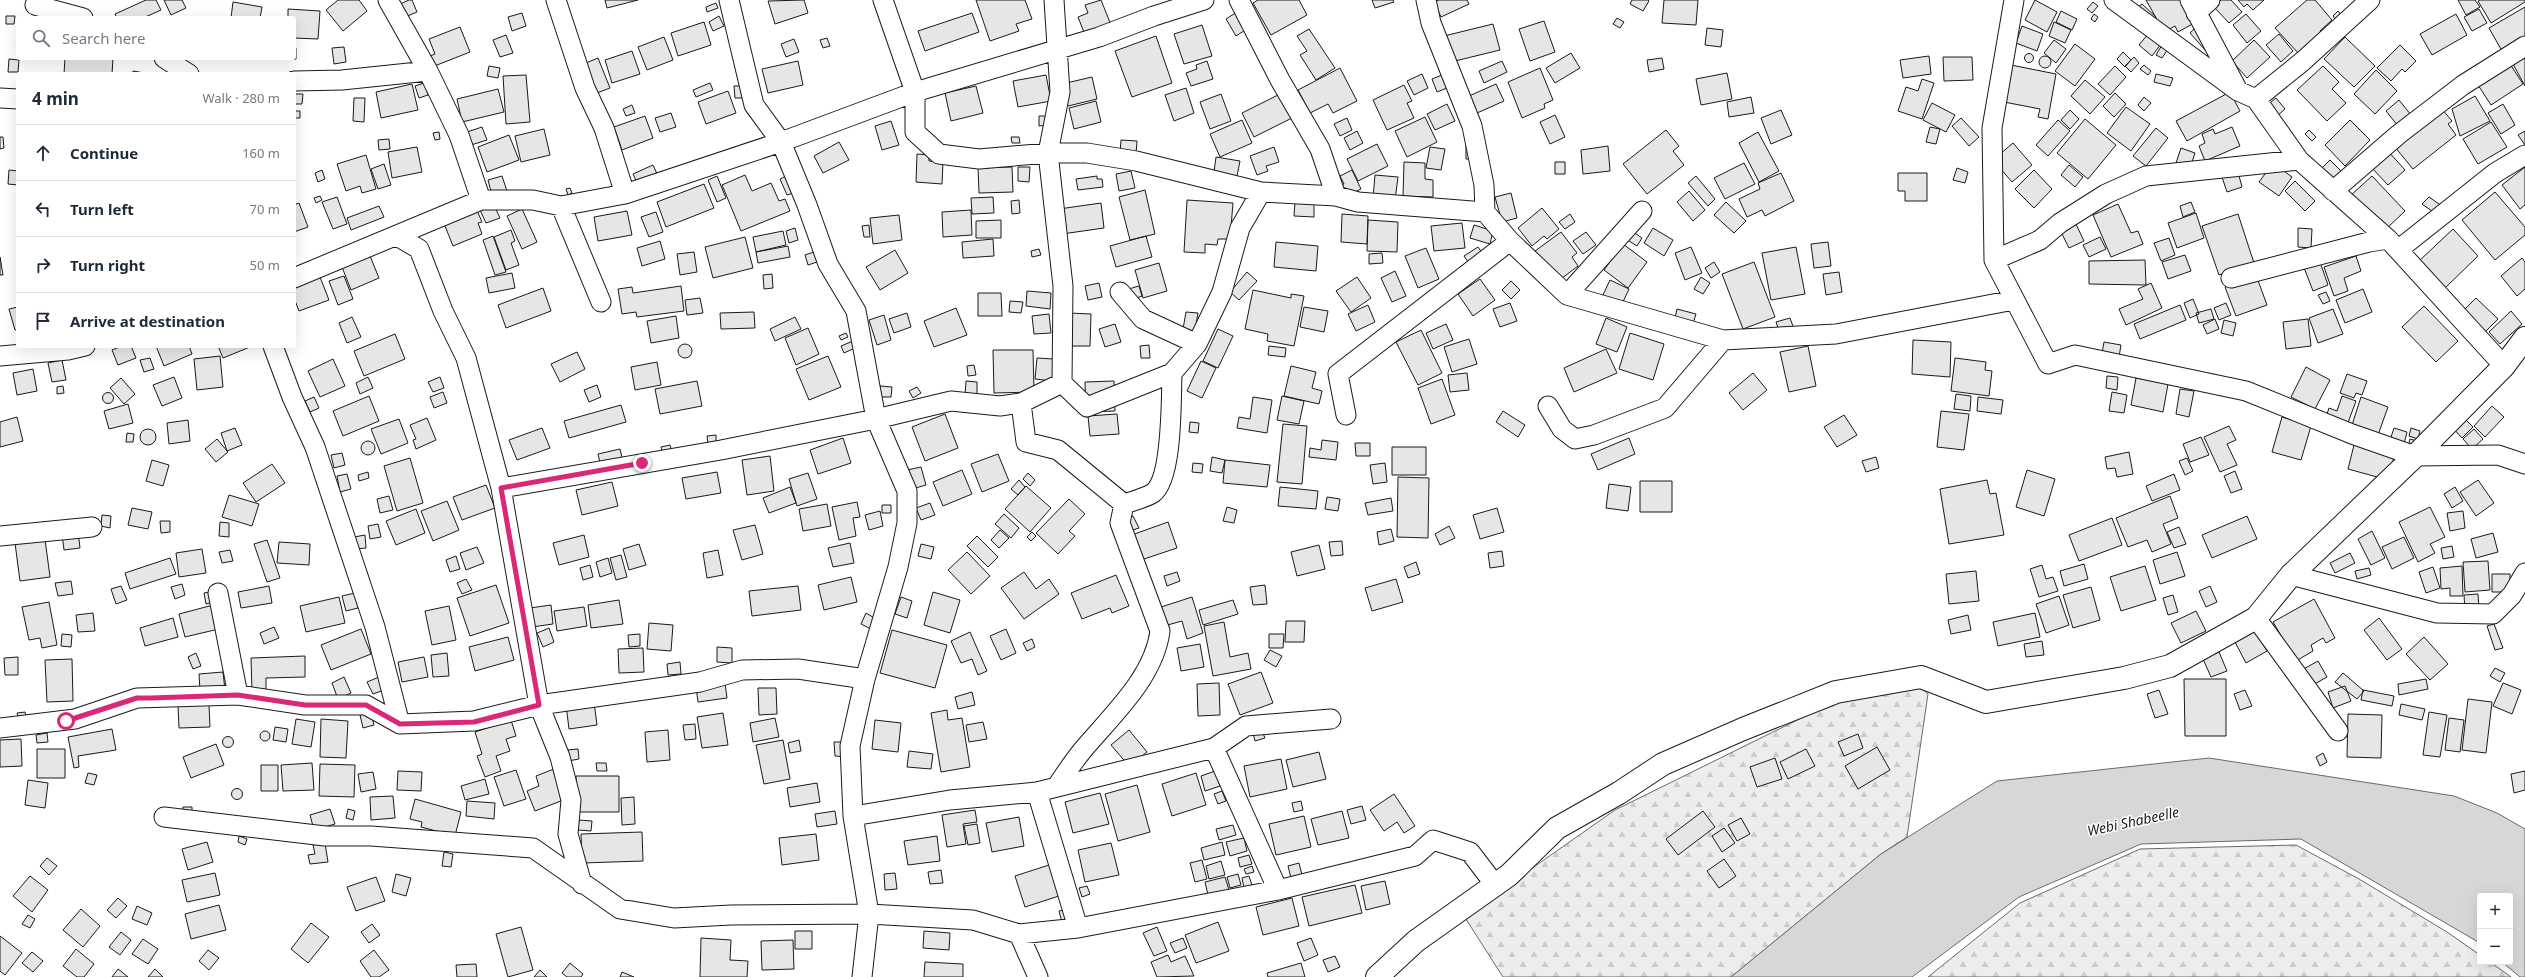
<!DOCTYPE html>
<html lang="en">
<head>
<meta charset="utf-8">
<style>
  :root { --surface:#fff; --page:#f2f2f3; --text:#1f2937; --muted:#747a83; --line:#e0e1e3 }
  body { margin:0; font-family:"Noto Sans",sans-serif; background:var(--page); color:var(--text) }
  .controls { position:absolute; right:12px; bottom:12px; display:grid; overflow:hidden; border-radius:4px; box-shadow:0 4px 16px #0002 }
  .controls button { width:36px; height:36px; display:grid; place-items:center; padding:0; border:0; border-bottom:1px solid var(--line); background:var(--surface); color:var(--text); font:20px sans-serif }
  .stop { position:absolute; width:12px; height:12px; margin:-9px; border:3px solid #db2777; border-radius:50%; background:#fff }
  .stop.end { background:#db2777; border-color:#fff; box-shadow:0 1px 4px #0008 }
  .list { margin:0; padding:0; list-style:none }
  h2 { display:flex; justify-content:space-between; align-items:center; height:52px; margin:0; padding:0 16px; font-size:17px }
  h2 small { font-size:13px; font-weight:400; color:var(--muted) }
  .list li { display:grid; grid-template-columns:26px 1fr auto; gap:12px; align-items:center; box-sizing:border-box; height:56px; padding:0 16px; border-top:1px solid var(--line) }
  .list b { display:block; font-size:15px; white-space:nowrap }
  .list em { font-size:13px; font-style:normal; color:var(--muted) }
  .icon { flex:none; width:22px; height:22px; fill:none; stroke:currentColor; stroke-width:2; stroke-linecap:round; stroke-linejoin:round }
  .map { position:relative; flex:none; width:2525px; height:977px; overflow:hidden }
  .search { position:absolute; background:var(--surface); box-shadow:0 4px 16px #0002; left:16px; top:16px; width:280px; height:44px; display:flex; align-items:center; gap:10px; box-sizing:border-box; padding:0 14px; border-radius:4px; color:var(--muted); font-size:15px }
  .panel { position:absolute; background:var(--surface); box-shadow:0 4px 16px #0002; left:16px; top:72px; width:280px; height:276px; border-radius:4px }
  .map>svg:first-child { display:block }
</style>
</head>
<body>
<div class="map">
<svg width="2525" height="977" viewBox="0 0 2525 977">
  <defs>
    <pattern id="forest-firs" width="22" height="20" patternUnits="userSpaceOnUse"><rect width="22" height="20" fill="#ededed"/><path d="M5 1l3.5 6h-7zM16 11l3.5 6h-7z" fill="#cbcbcb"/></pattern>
  </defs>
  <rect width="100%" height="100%" fill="#fff"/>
  <path fill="url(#forest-firs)" stroke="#6a6a6a" d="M1916,683L1928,694L1907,837L1881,854L1731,977H1503L1464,916L1615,810L1844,697Z
    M2296,845L2359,879L2447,932L2480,955V962H2490L2511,977H1928L2020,903L2140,849Z"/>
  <path fill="#d7d7d7" stroke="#6a6a6a" d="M2209,758L2454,796L2497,813L2525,829V977H2520L2502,962H2510V896H2480V943L2301,839L2141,844L2019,897L1912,977H1731L1881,854L1997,781Z"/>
  <path fill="#e6e6e6" stroke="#1a1a1a" d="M146,0H156L161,10L143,18H117L115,14Z
    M164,0H182L186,8L171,15Z
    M338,0H359L367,11L343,31L326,10Z
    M409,0H412L417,12L405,17L400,4Z
    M605,0H638L607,8Z
    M804,0L808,13L775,24L768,1Z
    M976,0H1025L1032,19L1016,24L1019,31L990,41Z
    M1101,0L1113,30L1087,40L1078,17L1088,13L1085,5Z
    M1258,0H1299L1307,15L1271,35L1253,3Z
    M1372,0H1393L1394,2L1375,8Z
    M1439,0H1467L1469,4L1441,17L1434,2Z
    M1632,0H1648L1649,1L1643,11L1630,4Z
    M1664,0H1698L1696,25L1662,23Z
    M2035,0L2057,12L2047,32L2025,20Z
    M2146,0H2184L2196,22L2178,32L2175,26L2164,32Z
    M2221,0H2231L2242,12L2229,23L2214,7Z
    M2238,0H2264L2253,10L2247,4L2244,7Z
    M2307,0H2315L2332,20L2320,31L2323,35L2300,55L2275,28Z
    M2458,0H2475L2480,7L2466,15Z
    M2480,0H2525V2L2491,23L2478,1Z
    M233,2L262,7L260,18H231Z
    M2093,2L2098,6L2092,13L2087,9Z
    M716,3L718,8L707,12L706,7Z
    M2142,4L2156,17L2151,22L2137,8Z
    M2525,7V37L2502,51L2489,28Z
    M288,9L320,11L318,39L294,38V18H288Z
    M2479,9L2487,23L2472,31L2464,17Z
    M2061,11L2077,19L2072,30L2056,22Z
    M2338,11L2344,18L2338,23L2333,16Z
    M1237,12L1247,29L1236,36L1226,19Z
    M522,13L526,26L512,31L508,17Z
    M972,13L979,32L925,51L918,31Z
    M2094,14L2098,17L2095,22L2091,19Z
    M2246,14L2261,31L2247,43L2233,25Z
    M2456,14L2467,35L2432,55L2420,34Z
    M6,16H15L14,24H6Z
    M719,16L724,26L713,31L709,22Z
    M1617,18L1624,22L1620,28L1613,24Z
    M1544,21L1555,52L1530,61L1519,29Z
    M704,22L711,45L678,56L671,33Z
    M2054,22L2071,30L2065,43L2049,36Z
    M1493,24L1500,50L1451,62L1444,36Z
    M1202,25L1212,56L1184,64L1174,34Z
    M2022,26L2043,34L2037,51L2016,43Z
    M460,27L470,52L432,67L428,57L435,54L429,39Z
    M2196,27L2212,45L2206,51L2190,33Z
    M1707,28L1723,30L1721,47L1705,45Z
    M1309,29L1335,68L1316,80L1300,55L1307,51L1297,36Z
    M2148,34L2161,44L2152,56L2139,45Z
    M2279,34L2293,51L2281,62L2266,45Z
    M506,35L513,53L500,57L493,40Z
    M1156,36L1172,83L1132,97L1115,51Z
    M664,37L673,60L647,70L638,47Z
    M2345,37L2375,66L2354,87L2324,59Z
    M827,38L830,46L823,48L820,40Z
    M794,39L799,52L786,57L781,44Z
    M2054,40L2066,49L2056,63L2044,53Z
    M2254,40L2270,57L2247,78L2232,61Z
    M2075,44L2095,59L2075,86L2055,71Z
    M2162,45L2168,49L2162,58L2156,55Z
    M2400,45L2416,61L2405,72L2402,69L2391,81L2377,68Z
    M344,47L346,62L334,64L332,48Z
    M294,48H296V59H285L294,58Z
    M632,51L640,74L612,83L605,60Z
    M2123,52L2131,60L2125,67L2117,59Z
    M1571,53L1580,68L1555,83L1546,68Z
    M2024.5 58a4.5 4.5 0 1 1 9 0a4.5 4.5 0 1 1-9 0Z
    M1929,56L1931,74L1903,78L1900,60Z
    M2039 62a6 6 0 1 1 12 0a6 6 0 1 1-12 0Z
    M1943,57H1972L1973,80L1944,81Z
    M2134,57L2139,63L2131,72L2125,66Z
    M2525,57V86L2513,64Z
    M65,58H113L112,74H64Z
    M598,58L610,88L597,93L586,63Z
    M1662,58L1664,69L1649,72L1647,60Z
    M9,59L19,60L18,72H8Z
    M798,61L803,85L768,93L762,69Z
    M1207,61L1213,79L1191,86L1186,73L1197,69L1196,65Z
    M1502,61L1507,72L1484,83L1479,71Z
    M2510,64L2523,84L2491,105L2478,85Z
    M2011,65L2056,74L2048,119L2038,117L2040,109L2004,102Z
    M2144,65L2151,71L2148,75L2140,69Z
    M489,66L500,68L498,78L487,76Z
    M2115,66L2126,77L2110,95L2098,84Z
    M2323,66L2339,82L2332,89L2346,103L2327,121L2297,90Z
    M1340,68L1357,101L1333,113L1328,104L1310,113L1298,90Z
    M1540,68L1553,100L1544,104L1545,108L1522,118L1508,82Z
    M2376,70L2397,91L2375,114L2354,94Z
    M133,71L150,74H132Z
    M1727,73L1732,99L1701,105L1696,79Z
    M1422,74L1428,88L1414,95L1407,81Z
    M2156,74L2173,78L2170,86L2154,82Z
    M526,75L530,122L506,124L503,76Z
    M1046,75L1051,101L1018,107L1013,81Z
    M1442,75L1447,88L1437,92L1432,79Z
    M1092,77L1097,99L1068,106L1062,84Z
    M1922,79L1934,83L1922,119L1898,111L1906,87L1918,91Z
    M2085,80L2105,97L2090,114L2071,96Z
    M424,83L428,95L419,98L415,86Z
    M710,83L713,90L696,97L693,90Z
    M412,84L418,110L381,118L376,92Z
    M1496,84L1504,101L1477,113L1469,96Z
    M1404,85L1412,101L1407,103L1414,118L1387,130L1373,100Z
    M734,86H743V98H735Z
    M976,86L983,113L951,121L945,93Z
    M1186,88L1194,113L1174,121L1165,95Z
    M498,89L504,112L462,122L457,99Z
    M728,91L736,113L706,124L698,102Z
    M2230,92L2240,111L2187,141L2176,121Z
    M1282,93L1294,117L1254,137L1242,113Z
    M2115,93L2126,104L2114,117L2103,106Z
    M294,94H303L302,104H294Z
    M1221,94L1231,121L1210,129L1200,102Z
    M2475,96L2490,121L2460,136L2452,109Z
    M1751,97L1754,113L1729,117L1727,102Z
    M2144,97L2151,103L2144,111L2138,105Z
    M354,98H365L364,122L353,121Z
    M2276,98L2285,109L2275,118L2266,106Z
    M2399,100L2411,115L2398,126L2386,111Z
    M1096,101L1101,122L1074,129L1069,108Z
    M1932,103L1955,115L1946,132L1923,120Z
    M1447,104L1455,121L1435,130L1427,114Z
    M2503,104L2515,125L2501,134L2488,113Z
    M632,105L635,113L626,116L623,109Z
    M2126,107L2150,124L2131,151L2107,133Z
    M2441,108L2452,121L2448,124L2456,135L2413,169L2394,146Z
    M1781,110L1792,135L1771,144L1761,118Z
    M2070,110L2079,119L2070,129L2061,120Z
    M294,111H300V118H294Z
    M671,113L676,127L660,132L655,118Z
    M1555,115L1565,137L1550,144L1540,122Z
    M645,116L653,138L622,150L614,127Z
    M1039,116H1050V125L1039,126Z
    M1425,117L1437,142L1407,157L1395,131Z
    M1347,118L1352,130L1340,136L1334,124Z
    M1961,118L1979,137L1969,146L1952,126Z
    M2085,119L2116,145L2088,179L2057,153Z
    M1242,120L1252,143L1220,157L1210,134Z
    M2058,120L2070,131L2048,156L2036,145Z
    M2350,120L2370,140L2345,166L2325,145Z
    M891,121L899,145L882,150L875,126Z
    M2491,122L2507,147L2478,164L2463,139Z
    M482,127L487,140L471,145L467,132Z
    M1930,127L1940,129L1936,144L1926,142Z
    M2232,127L2240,146L2205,161L2199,146L2205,143L2202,134L2213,129L2215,134Z
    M2156,128L2168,138L2146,166L2133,156Z
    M544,129L550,155L521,162L515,136Z
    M1666,130L1679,146L1673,151L1684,165L1647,194L1623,164Z
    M2309,130L2316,137L2312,141L2305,134Z
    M1357,131L1363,143L1350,150L1344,138Z
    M2525,131V145L2518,135Z
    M439,132L440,139L435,140L433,133Z
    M1758,132L1779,171L1759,182L1739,143Z
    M509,135L519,160L487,172L478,147Z
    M0,137H3L4,148L0,149Z
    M1011,137H1019L1020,143H1012Z
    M389,139L390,149L379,150L378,140Z
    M1121,140L1137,141L1136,154L1120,153Z
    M839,142L849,160L823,173L814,156Z
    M2013,143L2032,165L2012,182L1993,160Z
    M1377,144L1388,166L1358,181L1347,159Z
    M1466,145H1475L1474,159H1466Z
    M1608,146L1610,171L1583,174L1581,150Z
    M417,147L422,172L392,178L388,152Z
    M1274,147L1279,162L1266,166L1268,171L1257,175L1250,156Z
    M1430,147L1445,149L1441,170L1426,168Z
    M2181,148L2195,153L2190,168L2176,163Z
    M2388,151L2405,170L2388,185L2371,167Z
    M917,154L929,155V161L943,162L942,184L916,182Z
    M366,155L376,189L362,193L360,186L346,191L337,164Z
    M1216,157L1240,161L1237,176L1214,172Z
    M2330,160L2344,174L2336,182L2322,168Z
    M1404,162L1425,163V179L1433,180V197L1403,196Z
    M1555,162H1565V174H1555Z
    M1744,163L1755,184L1725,199L1714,178Z
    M2273,163L2292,177L2279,196L2259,182Z
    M384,164L391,185L378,189L371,169Z
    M653,165L659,178L639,187L633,174Z
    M2069,165L2083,177L2075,187L2061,175Z
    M1012,167L1013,192L979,193L978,168Z
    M1018,167H1030L1029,182L1018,181Z
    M2525,167V205L2520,209L2502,185Z
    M1957,168L1968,172L1965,183L1953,180Z
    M9,170L18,171V185L8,184Z
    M322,170L325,179L318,182L315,173Z
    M1352,170L1361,189L1349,195L1339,186L1344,184L1340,176Z
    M2034,170L2052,189L2034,208L2015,189Z
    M1131,171L1135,188L1119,191L1116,174Z
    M2238,172L2242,187L2227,192L2222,177Z
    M1781,173L1794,201L1765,216L1762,210L1747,217L1739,199L1760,189L1758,183Z
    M1898,173H1927V201H1905V191H1898Z
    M745,175L752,191L771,183L779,201L785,199L790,211L741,231L722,185Z
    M1375,175L1398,177L1395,200L1373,198Z
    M502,176L508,194L493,199L488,180Z
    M717,176L726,198L717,202L708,180Z
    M786,176L793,193L787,195L780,179Z
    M1097,176V179H1102L1103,187L1078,190L1076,179Z
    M1696,176L1715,199L1708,206L1688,183Z
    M2372,176L2405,211L2384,231L2350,196Z
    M2295,181L2315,201L2305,211L2285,191Z
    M704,184L714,208L666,227L657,202Z
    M570,188L572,193L568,195L566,189Z
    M1145,190L1155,234L1130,240L1119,197Z
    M1689,191L1705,210L1693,221L1677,202Z
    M2495,192L2525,227V235L2495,260L2462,220Z
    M1511,193L1517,218L1502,222L1495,197Z
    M320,196L322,200L316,203L314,198Z
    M337,197L347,224L333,229L322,202Z
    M993,197L994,213L972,214L971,198Z
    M2429,197L2442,206L2436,214L2422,204Z
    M1314,199V217L1294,216L1295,202Z
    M1019,200L1020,213L1012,214L1011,201Z
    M1187,200L1233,203L1230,239H1218L1217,245L1205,244V253L1184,252Z
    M1726,202L1746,221L1734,233L1714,215Z
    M2191,202L2195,212L2183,217L2180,206Z
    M299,203L308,227L294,232V205Z
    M1101,203L1104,228L1062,234L1059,209Z
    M2118,204L2131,233L2138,231L2143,244L2111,257L2093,215Z
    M494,205L500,218L486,223L480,210Z
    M379,206L384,217L351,230L347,218Z
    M476,208L482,222L478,223L482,234L453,246L443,221Z
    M1542,208L1559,229L1547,239L1544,236L1532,246L1518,228Z
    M522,209L537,242L522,249L507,216Z
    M971,210L972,235L943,237L942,212Z
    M627,211L632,235L598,241L594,217Z
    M656,212L663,232L649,237L641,217Z
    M2196,213L2204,238L2177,248L2168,223Z
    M1342,214L1368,216L1367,244L1341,242Z
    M1570,214L1575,222L1565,229L1559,222Z
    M2238,214L2254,263L2219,275L2202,226Z
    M899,215L902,240L873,244L870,218Z
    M1001,220V238H976V221Z
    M1368,220L1398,222L1397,252L1367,251Z
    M2075,222L2084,241L2069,248L2060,230Z
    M1462,223L1465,248L1434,251L1431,226Z
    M869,225L870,237H864L862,226Z
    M1474,225L1493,231L1490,244L1470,238Z
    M795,228L798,240L789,243L786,231Z
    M1653,228L1673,240L1664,256L1644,243Z
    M2298,228L2312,229L2311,248L2298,247Z
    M2453,229L2478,256L2444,289L2418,262Z
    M511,230L515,241L511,243L519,265L506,270L494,237Z
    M783,231L786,245L756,252L753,237Z
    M1632,231L1642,238L1637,246L1626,239Z
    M1561,232L1577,253L1572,257L1578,266L1557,282L1535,251Z
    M1586,232L1596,245L1583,254L1573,241Z
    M493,236L506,272L495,275L483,240Z
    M1146,236L1152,257L1116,267L1110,246Z
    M745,237L753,268L713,278L705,247Z
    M2100,237L2106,249L2089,257L2083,245Z
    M2169,238L2175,255L2161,261L2154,243Z
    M993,239L994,256L963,258L962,242Z
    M660,241L665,259L642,266L637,248Z
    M1276,242L1318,246L1316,271L1274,267Z
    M1828,242L1831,266L1814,268L1811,244Z
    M1623,244L1647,262L1628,288L1604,270Z
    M788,246L790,257L758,263L756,252Z
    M1478,247L1485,257L1471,266L1464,256Z
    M1691,247L1702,273L1685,280L1675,253Z
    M1796,247L1805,294L1771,300L1762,253Z
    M1426,248L1439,279L1418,288L1405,256Z
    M1039,249L1041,255L1032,257L1031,251Z
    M895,250L908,273L880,290L866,267Z
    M694,252L697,272L680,275L677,254Z
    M814,252L817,262L808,265L805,255Z
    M1382,253L1383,263L1369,264V254Z
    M2185,255L2191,271L2168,279L2162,262Z
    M370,256L379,278L351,290L342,267Z
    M2356,256L2361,271L2344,278L2348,291L2334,296L2324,267Z
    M0,257L3,275H0Z
    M2522,258L2525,262V289L2517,296L2501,276Z
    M2319,259L2328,285L2313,291L2303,265Z
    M2145,260L2146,285L2089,284V261Z
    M1714,262L1720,272L1711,278L1705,268Z
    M1754,262L1775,317L1743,329L1722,274Z
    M1159,263L1167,291L1143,298L1135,270Z
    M1395,271L1406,296L1392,302L1381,278Z
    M1247,272L1257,281L1239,300L1230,292Z
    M1839,272L1842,292L1826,295L1823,274Z
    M512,273L515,288L489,293L486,278Z
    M772,274L773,288L764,289L763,275Z
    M2256,275L2267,305L2236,316L2225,287Z
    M344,276L353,299L338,305L329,281Z
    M320,277L329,300L299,311L294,298V286Z
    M1357,277L1371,298L1351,312L1336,291Z
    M1701,277L1710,283L1703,294L1694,289Z
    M1480,279L1495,300L1473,316L1458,294Z
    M1610,280L1629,289L1622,304L1603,295Z
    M1511,281L1520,290L1511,299L1502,290Z
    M1099,283L1102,297L1088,300L1085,286Z
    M2151,283L2162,308L2126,325L2119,309L2143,299L2138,289Z
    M681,286L684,311L637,317L636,312L622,314L618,289L632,287L633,293Z
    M1139,286L1142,296L1129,301L1125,290Z
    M543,288L551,311L506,328L498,305Z
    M2363,289L2372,312L2345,323L2336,300Z
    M1253,290L1291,298V294L1304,296L1294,346L1267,341L1268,334L1245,329Z
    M1027,291L1051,293L1050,309L1026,306Z
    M2326,292L2330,301L2323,304L2318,295Z
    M978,293H1001L1002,316H978Z
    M700,298L703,313L687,315L685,300Z
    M2476,298L2498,319L2484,333L2462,312Z
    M2193,299L2199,314L2190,318L2184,303Z
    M1010,301L1023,302L1021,313L1009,312Z
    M1510,303L1517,321L1500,327L1493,309Z
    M2226,303L2231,315L2219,320L2214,308Z
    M1368,305L1375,322L1356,331L1348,314Z
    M2180,305L2186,320L2140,339L2134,324Z
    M2424,306L2458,341L2436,362L2402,327Z
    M18,307V329L15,330L9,309Z
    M1304,307L1328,311L1324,332L1300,327Z
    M956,308L967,335L934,347L924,321Z
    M1677,309L1696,314L1692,327L1675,318Z
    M2211,309L2214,319L2199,323L2196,313Z
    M2333,309L2343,334L2318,343L2309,318Z
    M2511,311L2522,324L2500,344L2489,332Z
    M754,312L755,328L721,329L720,313Z
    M1186,312L1198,313L1195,331L1183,329Z
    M907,313L911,327L894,333L889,319Z
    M1069,313L1091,314L1090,346H1068Z
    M1049,314L1051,333L1034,334L1032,316Z
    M884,315L891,340L877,345L869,320Z
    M676,316L679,338L651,343L647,321Z
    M352,317L361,337L347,343L339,323Z
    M795,317L801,329L775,341L770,329Z
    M1606,318L1627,327L1617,352L1596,344Z
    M1790,318L1794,329L1780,334L1776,322Z
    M2215,319L2219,329L2207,334L2203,325Z
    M2308,319L2311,346L2286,349L2283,322Z
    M2224,320L2236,323L2233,336L2221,333Z
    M1115,324L1121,342L1105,347L1099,329Z
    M1446,324L1453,340L1433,349L1426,333Z
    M808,328L819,354L796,365L785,338Z
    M1218,329L1233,336L1218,368L1203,361Z
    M1421,330L1442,373L1418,385L1396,342Z
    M846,333L848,337L841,340L839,336Z
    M1630,333L1664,344L1653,380L1619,369Z
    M395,334L405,359L364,376L354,351Z
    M1469,339L1477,364L1452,372L1444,347Z
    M1913,340L1951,342L1950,377L1912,374Z
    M853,341L855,348L844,353L841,346Z
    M2104,342L2121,345L2119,357L2102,353Z
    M678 351a7 7 0 1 1 14 0a7 7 0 1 1-14 0Z
    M1149,345L1150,358H1141L1140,346Z
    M122,346H131L136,358L118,365L112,350Z
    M156,346H189L192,354L164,366Z
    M218,346H250V347L223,358Z
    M1269,346L1286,348L1285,357L1268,355Z
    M1808,346L1816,386L1789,392L1780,352Z
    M1606,349L1617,373L1574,392L1564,368Z
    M993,350H1033L1034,392L994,393Z
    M577,352L585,369L560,382L551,364Z
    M220,356L223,387L197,390L194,359Z
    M828,356L841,387L809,400L796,369Z
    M150,358L154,369L144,372L140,360Z
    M1037,358L1054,359L1052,381L1035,379Z
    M1955,358L1986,362L1985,370L1992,371L1989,396L1951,391Z
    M333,359L345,386L320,397L308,371Z
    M62,360L66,380L52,382L48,363Z
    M1201,361L1216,368L1202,398L1187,391Z
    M657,362L661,385L635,390L631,367Z
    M974,365L976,375L968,376L967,366Z
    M1291,366L1316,372L1312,388L1322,391L1319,404L1284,396Z
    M2306,367L2330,380L2315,409L2291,397Z
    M33,369L37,391L17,395L13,373Z
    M1467,373L1469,390L1450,392L1448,375Z
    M1753,373L1767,390L1743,410L1729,393Z
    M2347,374L2367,381L2362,395L2356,393L2354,398L2340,393Z
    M2107,376L2118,377L2117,390L2106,388Z
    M174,377L182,398L162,406L153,385Z
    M368,377L373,388L360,394L356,383Z
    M440,377L444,388L433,392L428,382Z
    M121,378L135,394L124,404L110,388Z
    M2136,378L2168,384L2163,412L2131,405Z
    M1442,379L1455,415L1431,424L1418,388Z
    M697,381L702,406L660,414L655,389Z
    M966,381L977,382V397L965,396Z
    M1114,381L1115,411L1086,412L1085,382Z
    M597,385L601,397L589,402L584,390Z
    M63,386L64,393L57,394V387Z
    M880,386L892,387L891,397H879Z
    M917,387L921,393L913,398L909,391Z
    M2180,389L2194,391L2189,417L2176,414Z
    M443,392L447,403L434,408L430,397Z
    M2112,392L2127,395L2124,413L2109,411Z
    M102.5 398a5.5 5.5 0 1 1 11 0a5.5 5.5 0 1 1-11 0Z
    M1956,394L1971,396L1970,411L1954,409Z
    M369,396L379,421L343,436L333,411Z
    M1282,396L1304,401L1299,424L1277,420Z
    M2342,396L2356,401L2346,428L2325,420L2329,408L2337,411Z
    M314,397L319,408L310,412L305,401Z
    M1253,397L1272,400L1267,433L1237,428L1239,417L1250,419Z
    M1978,397L2003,400L2001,414L1977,411Z
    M2361,397L2388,407L2378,435L2352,425Z
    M128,404L133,423L109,429L104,411Z
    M621,405L626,422L569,438L564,421Z
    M2492,406L2504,417L2485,437L2474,426Z
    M1503,411L1525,425L1518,437L1496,422Z
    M1941,411L1969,414L1964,450L1937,447Z
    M945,414L958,448L925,461L912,427Z
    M1117,414L1119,434L1090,436L1088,416Z
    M1844,415L1857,435L1837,447L1824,427Z
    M17,417L23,441L0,447V422Z
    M2282,417L2311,426L2301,460L2272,452Z
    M2463,417L2473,427L2462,438L2452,427Z
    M427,418L436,440L416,449L413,440L416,439L410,425Z
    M399,419L408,443L381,454L371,429Z
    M188,420L190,441L169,444L167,423Z
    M1190,422L1199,423L1198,433L1189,432Z
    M1283,424L1307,426L1302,484L1277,482Z
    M2229,426L2236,440L2227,444L2237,465L2220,472L2204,437Z
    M235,428L242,445L227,451L221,433Z
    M542,428L550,448L517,460L509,440Z
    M2394,428L2407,432L2404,444L2390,440Z
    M2411,428L2420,431L2418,439L2409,436Z
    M2474,429L2483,439L2472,449L2463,439Z
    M140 437a8 8 0 1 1 16 0a8 8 0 1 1-16 0Z
    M127,433L134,434L133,442H126Z
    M716,435V443L708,444L707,436Z
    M2201,437L2209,455L2190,462L2183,444Z
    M843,438L851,463L818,474L810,450Z
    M1629,438L1635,454L1598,470L1591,454Z
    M217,439L228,452L216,462L205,449Z
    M2410,439L2417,441L2408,447Z
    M1322,440L1338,442L1336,460L1309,457L1310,448L1321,450Z
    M361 448a7 7 0 1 1 14 0a7 7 0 1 1-14 0Z
    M1355,443H1370V456H1356Z
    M670,445L673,455L663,457L661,447Z
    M2354,445L2394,457L2388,480L2348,469Z
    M1392,447H1426V475H1392Z
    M620,449L623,462L601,467L598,454Z
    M2129,452L2133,474L2117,477L2115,468L2107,469L2105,457Z
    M342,453L345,465L334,468L331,455Z
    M998,454L1009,481L982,492L971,464Z
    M770,456L774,491L747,495L742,460Z
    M1212,457L1225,460L1222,473L1210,471Z
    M1876,457L1879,468L1866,472L1862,461Z
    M410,458L423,503L397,511L384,466Z
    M2187,458L2193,471L2185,475L2179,461Z
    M152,460L169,465L163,486L146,481Z
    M1225,460L1270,465L1267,487L1223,483Z
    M1193,463L1203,464L1202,473L1192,472Z
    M1385,463L1387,482L1373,484L1370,465Z
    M272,464L285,483L256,502L243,483Z
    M921,467L926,485L912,489L907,470Z
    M962,470L972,494L943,506L933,482Z
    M2027,470L2055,479L2044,516L2016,507Z
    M2235,471L2242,489L2231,493L2224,476Z
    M368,472L369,478L359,481L358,475Z
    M717,472L721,493L686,499L682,478Z
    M808,473L817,499L797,506L789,479Z
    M1028,473L1035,480L1030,486L1023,479Z
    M347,474L351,489L340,492L337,476Z
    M2174,474L2180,490L2152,501L2146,486Z
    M1398,477L1429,478L1428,538L1397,537Z
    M1019,480L1025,487L1018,495L1011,489Z
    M1987,480L1990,494L1996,493L2004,535L1949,544L1940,489Z
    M2478,480L2494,503L2476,516L2460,492Z
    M1640,481H1672V512H1640Z
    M612,482L618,506L582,515L576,490Z
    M1609,484L1631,487L1628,511L1606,508Z
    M486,485L495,508L462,520L453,497Z
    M1026,486L1051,508L1030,532L1005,509Z
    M790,487L796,503L769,513L763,498Z
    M1280,487L1318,491L1316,509L1278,506Z
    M2455,487L2463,501L2452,508L2444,494Z
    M229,495L259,504L252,526L222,517Z
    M389,496L393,510L380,513L377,499Z
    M2170,496L2178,518L2163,524L2171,544L2152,552L2147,540L2128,547L2116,518Z
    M1327,497L1340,499L1338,511L1325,509Z
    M1391,498L1393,511L1368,515L1365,503Z
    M1069,499L1085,514L1069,531L1075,536L1058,554L1036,533Z
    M447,501L459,530L433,541L421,511Z
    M857,502L860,517L853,518L856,536L839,540L832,507Z
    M930,503L935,515L921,520L916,508Z
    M827,504L831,526L803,531L799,509Z
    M882,505H891V513H882Z
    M1227,507L1237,510L1234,523L1223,521Z
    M2430,507L2445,537L2430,544L2435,553L2418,562L2399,522Z
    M132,508L152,512L148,529L128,525Z
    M1497,508L1504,532L1480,539L1473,515Z
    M416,509L425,533L396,545L386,521Z
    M880,511L883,526L869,530L865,515Z
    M2463,511L2465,528L2450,531L2447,513Z
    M1004,514L1019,528L1011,538L995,524Z
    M102,515L111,516L110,528L101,526Z
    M1133,516L1139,528L1130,531L1125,520Z
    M2247,516L2257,539L2212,558L2202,535Z
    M2112,518L2122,545L2079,561L2069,535Z
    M160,521H170V532L161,533Z
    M220,522L229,523V537L219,536Z
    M1168,522L1177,548L1138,561L1129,536Z
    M378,524L381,537L370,539L368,526Z
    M755,525L763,554L742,560L733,530Z
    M1449,526L1455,538L1440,545L1435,534Z
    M2179,527L2186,544L2174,548L2167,532Z
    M1391,529L1394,541L1379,545L1377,532Z
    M1000,530L1009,538L999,548L991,540Z
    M78,531L80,548L64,550L62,534Z
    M2372,531L2385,558L2371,565L2358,539Z
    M1032,532L1036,536L1031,541L1027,537Z
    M2493,533L2498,552L2476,558L2471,539Z
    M365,535L366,548L355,549L354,537Z
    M584,535L589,557L559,565L553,543Z
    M977,536L998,557L988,567L967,546Z
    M2404,537L2414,558L2392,569L2382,547Z
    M45,539L50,577L20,581L15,543Z
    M267,540L280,578L267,582L254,544Z
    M1342,541L1343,555L1331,556L1329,542Z
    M279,542L310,544L309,565L277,563Z
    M850,543L854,563L833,567L828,548Z
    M639,544L646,565L629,570L623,549Z
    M921,544L934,547L931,559L918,556Z
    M1319,545L1325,569L1297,576L1291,552Z
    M2452,546L2454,557L2443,559L2441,548Z
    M477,547L484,563L466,570L460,553Z
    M202,549L206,573L179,577L176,553Z
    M230,550L233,561L222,563L219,552Z
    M718,550L723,575L707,578L703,553Z
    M1502,551L1504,566L1490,568L1488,553Z
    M967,552L990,576L971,594L948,570Z
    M2177,552L2185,576L2160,584L2153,560Z
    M2350,553L2355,563L2335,573L2330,563Z
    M621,555L627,577L616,580L610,558Z
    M456,556L460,569L450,572L446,560Z
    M170,558L176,574L130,589L125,573Z
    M608,558L612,573L600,577L596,562Z
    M2488,561L2490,590L2465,592L2463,562Z
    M1416,562L1420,574L1408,578L1404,567Z
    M2084,564L2088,579L2064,586L2060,571Z
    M590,565L593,577L583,580L580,568Z
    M2042,565L2046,579L2053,577L2058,591L2039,597L2030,569Z
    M2145,566L2156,600L2121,611L2110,577Z
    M2462,566L2463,596H2450V588L2441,589L2440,568Z
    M2433,567L2440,588L2426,593L2419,572Z
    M2369,568L2371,575L2357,579L2355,571Z
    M1976,571L1979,601L1949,604L1946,574Z
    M1024,572L1036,589L1049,579L1059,594L1024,619L1001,588Z
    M1177,572L1180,581L1167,586L1164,576Z
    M2492,574H2510V592H2492Z
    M1116,575L1129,606L1112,613L1110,608L1082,619L1071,593Z
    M851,577L857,602L824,610L818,585Z
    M466,579L472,590L462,594L457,583Z
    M1396,579L1403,602L1372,611L1365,588Z
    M71,581L73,594L58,596L55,583Z
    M182,584L185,595L175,599L171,587Z
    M496,585L509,623L470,636L457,598Z
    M1265,585L1267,604L1253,605L1250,587Z
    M121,586L127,600L116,604L111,589Z
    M269,586L272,603L241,608L238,592Z
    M798,586L801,610L752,616L749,591Z
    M2210,586L2217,602L2206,607L2199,591Z
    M2091,587L2100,620L2073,628L2063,595Z
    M215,591L217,601L206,604L204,593Z
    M933,592L960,600L950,633L924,625Z
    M355,593L358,608L346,611L342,596Z
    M2478,594L2479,609L2465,610L2464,595Z
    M2173,595L2178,612L2168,615L2163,598Z
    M2059,596L2069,625L2046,633L2036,604Z
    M339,597L345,623L306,632L300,606Z
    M901,597L912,601L907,618L895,614Z
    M1192,597L1203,633L1187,639L1182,621L1164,626L1158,608Z
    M2314,599L2335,638L2326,643L2323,638L2311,645L2313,651L2296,661L2273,622Z
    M619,600L623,624L591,628L588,605Z
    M1233,600L1238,614L1203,625L1199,610Z
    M49,602L57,645L42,648L40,638L29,640L22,607Z
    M217,604L223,628L185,637L179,614Z
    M551,605L553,624L532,627L530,608Z
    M449,606L456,640L432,645L425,611Z
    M584,607L587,626L557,631L554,611Z
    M2196,611L2206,631L2181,643L2171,623Z
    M93,613L95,631L78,632L76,615Z
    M866,613L876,619L871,629L861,624Z
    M2035,613L2040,637L1998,646L1993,622Z
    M1968,615L1971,630L1951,634L1948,620Z
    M173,618L178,637L145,646L140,628Z
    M2379,618L2402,649L2387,660L2364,630Z
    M1286,621H1305L1304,642H1285Z
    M1224,622L1230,657L1248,653L1251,669L1213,676L1204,626Z
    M649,623L673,625L671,651L647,649Z
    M2494,624L2503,648L2495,650L2487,626Z
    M274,627L279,638L264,644L260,633Z
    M549,628L554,642L543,647L537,633Z
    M361,629L371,654L331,670L321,645Z
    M1006,629L1016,653L1001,660L990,636Z
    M892,630L947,645L935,688L880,673Z
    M2255,631L2267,651L2246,663L2235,642Z
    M970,632L987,671L978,675L972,659L961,663L951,641Z
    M62,634L72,635L71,647L61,646Z
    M640,634V646L629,647L628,635Z
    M1269,634H1284L1283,648H1269Z
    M508,637L514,660L475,671L469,647Z
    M2424,637L2448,664L2430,680L2406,654Z
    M1032,639L1035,647L1027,651L1023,643Z
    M2042,641L2044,655L2026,657L2024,644Z
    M1200,644L1204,667L1181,671L1177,648Z
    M717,647L732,648V663L717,662Z
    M643,648L644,672L619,673L618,649Z
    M1270,650L1282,656L1276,667L1264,660Z
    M2219,652L2227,671L2211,677L2203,659Z
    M196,653L201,666L193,669L188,657Z
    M447,653L449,676L433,677L431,655Z
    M305,656V677L266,678V691L252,692L251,658Z
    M18,657V675H5L4,658Z
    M424,657L428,677L402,682L398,662Z
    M72,659L73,701L47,702L45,660Z
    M2318,661L2327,677L2311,686L2302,670Z
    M680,662L681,674L668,675L667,664Z
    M2495,668L2505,673L2500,682L2490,676Z
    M223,672L225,690L200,691L199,674Z
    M1261,672L1273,703L1240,715L1228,684Z
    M2343,673L2364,691L2357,699L2335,682Z
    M344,677L351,693L338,699L332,683Z
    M379,677L384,690L373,694L367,682Z
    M2184,679H2226V736H2185Z
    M2426,679L2428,689L2399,695L2398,684Z
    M725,683L727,698L698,702L696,687Z
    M1219,683L1220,715L1198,716L1197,684Z
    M2503,683L2521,690L2512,714L2493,706Z
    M2345,686L2351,701L2333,708L2328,692Z
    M758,688H776L777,714L759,715Z
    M2159,690L2168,714L2155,718L2147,694Z
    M2245,690L2252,706L2240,710L2234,694Z
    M2363,690L2394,696L2392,706L2361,700Z
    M972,692L975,705L958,709L955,697Z
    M2468,699L2492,702L2486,753L2462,750Z
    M594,702L597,725L569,729L566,705Z
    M2401,704L2425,709L2422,720L2399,715Z
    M209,705L210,727L179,728L178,706Z
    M947,710L948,720L962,718L970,767L941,772L931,713Z
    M25,712L28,722L20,724L17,713Z
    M2429,712L2447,715L2440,757L2423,755Z
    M371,713L374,725L363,728L360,715Z
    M723,713L728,745L702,748L697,717Z
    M2348,714L2382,715L2381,758L2347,757Z
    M775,718L779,737L753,742L750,723Z
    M2449,718L2464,720L2460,752L2445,750Z
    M296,719L315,722L311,747L292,744Z
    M321,719L348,721L346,758L320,757Z
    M511,720L516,736L506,739L510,751L496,756L501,771L485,777L477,756L482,754L475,732Z
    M875,720L901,723L898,752L872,749Z
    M983,722L987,739L969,742L966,725Z
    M695,724L696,739L685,740L683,725Z
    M275,727L288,729L286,742L273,740Z
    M112,729L116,750L78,756L79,767L74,768L68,737Z
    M668,730L670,760L647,762L645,732Z
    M1129,730L1147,752L1129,766L1111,745Z
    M260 736a5 5 0 1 1 10 0a5 5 0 1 1-10 0Z
    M1262,731L1265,738L1255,741L1253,733Z
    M47,733L48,742L37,743L36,735Z
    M1858,734L1863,748L1844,756L1838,742Z
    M222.5 742a5.5 5.5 0 1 1 11 0a5.5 5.5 0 1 1-11 0Z
    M21,739L22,766L0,767V740Z
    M783,740L790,779L764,784L756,745Z
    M799,740L801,751L790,753L788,743Z
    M834,742H847V757L835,756Z
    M216,744L224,765L191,778L183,757Z
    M1877,747L1890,770L1858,789L1845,766Z
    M37,749H65V778H37Z
    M578,749L579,759L568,761L567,750Z
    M1806,749L1815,766L1788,779L1780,762Z
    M909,751L933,754L931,769L907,767Z
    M1319,752L1326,779L1293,787L1286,760Z
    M2323,753L2327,762L2320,766L2316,757Z
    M1775,758L1782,779L1757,787L1750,767Z
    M1281,759L1287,789L1250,797L1244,766Z
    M312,763L314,790L283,791L281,765Z
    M596,763H606L607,771H597Z
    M320,764L355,765L354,797L319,796Z
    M261,765H278V791H261Z
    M554,769L566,799L535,811L527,791L539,786L536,776Z
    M516,770L526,799L504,806L494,777Z
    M398,771L422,772L421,791L397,790Z
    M1215,771L1220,786L1205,791L1201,776Z
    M2525,771V790L2514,793L2511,774Z
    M373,772L376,789L361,792L358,774Z
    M88,773L97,775L94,785L85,783Z
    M1196,773L1206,805L1172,816L1162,784Z
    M576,776H619V812H577Z
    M485,779L489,794L465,800L461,786Z
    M28,780L48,783L45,808L25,805Z
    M817,783L820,802L790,807L787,788Z
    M1137,785L1150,832L1118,841L1105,794Z
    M231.5 794a5.5 5.5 0 1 1 11 0a5.5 5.5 0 1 1-11 0Z
    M1222,791L1226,801L1218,804L1214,794Z
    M1100,793L1109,824L1073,833L1065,802Z
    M1394,794L1415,826L1404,833L1397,822L1384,831L1370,810Z
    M393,796L395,818L371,820L370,797Z
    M634,797L635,824L622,825L621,798Z
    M415,799L461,812L455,836L421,827L422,822L410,819Z
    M467,801L495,803L494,819L466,816Z
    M1301,801L1303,810L1294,812L1292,803Z
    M1362,806L1366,820L1351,824L1347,810Z
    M183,807H192V816H182Z
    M330,809L335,824L314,830L310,815Z
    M348,809L355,811L353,820L346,818Z
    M975,810L977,822L963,824L966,844L947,847L942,815Z
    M835,811L837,824L817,827L815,814Z
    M1342,811L1349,838L1318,845L1311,819Z
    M1703,811L1715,827L1678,855L1666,839Z
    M1304,816L1311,847L1276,855L1269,824Z
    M1019,817L1024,846L992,852L986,823Z
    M1741,818L1750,834L1737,841L1728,825Z
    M579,820L592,821L591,831L578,830Z
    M977,824L980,843L968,845L964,826Z
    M1233,825L1236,835L1219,840L1216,829Z
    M1724,828L1735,843L1722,852L1712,836Z
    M642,832L643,861L582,863L581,834Z
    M816,834L819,860L782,865L779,838Z
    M239,836L247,839L245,845L238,842Z
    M937,836L940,861L908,865L904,841Z
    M1244,838L1247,851L1230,856L1226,842Z
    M207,842L213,862L188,870L182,849Z
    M1222,842L1225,855L1204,860L1201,848Z
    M325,843L328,862L310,864L308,855L315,854L313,845Z
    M1111,843L1119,875L1085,882L1078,850Z
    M444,852L453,854L451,867L442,866Z
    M1249,855L1252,864L1240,867L1238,858Z
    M47,858L57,866L49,875L40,866Z
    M1724,859L1736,876L1719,888L1707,871Z
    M1202,860L1207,879L1195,882L1190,863Z
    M1221,861L1225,875L1209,879L1206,866Z
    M1299,863L1302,875L1291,878L1288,866Z
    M1052,864L1062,895L1025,907L1015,876Z
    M1252,866L1254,872L1246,874L1244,869Z
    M941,870L943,883L930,884L928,872Z
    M215,873L220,895L187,902L182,880Z
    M895,873L897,889L885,890L884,874Z
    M396,874L411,878L406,896L392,892Z
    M1238,874L1241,885L1230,888L1227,877Z
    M30,876L48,890L32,912L13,896Z
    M1249,876L1252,885L1244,888L1242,878Z
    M376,877L385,901L356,911L347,887Z
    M1225,877L1229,890L1208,895L1205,882Z
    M1385,881L1390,904L1366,910L1361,886Z
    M1355,885L1362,913L1309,926L1302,897Z
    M1087,886L1090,894L1082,897L1079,888Z
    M118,898L127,906L116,918L107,910Z
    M1292,898L1299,926L1263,935L1256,907Z
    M219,905L226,930L191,939L185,914Z
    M137,906L152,913L147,925L132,919Z
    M81,909L100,926L83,947L63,930Z
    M1067,909L1070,919L1062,922L1059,911Z
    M28,915L35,919L30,928L22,924Z
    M1218,922L1229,951L1196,963L1185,935Z
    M311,923L329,937L308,963L291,949Z
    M372,924L380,935L369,943L361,932Z
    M521,927L533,970L508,977L496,934Z
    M1157,927L1167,951L1154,956L1143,933Z
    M795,931H812V949H795Z
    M924,931L950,933L949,950L923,948Z
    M121,932L131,940L120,955L109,947Z
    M0,936L22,953L5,975L0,971Z
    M701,938L731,940L730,960L748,961L747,977H700Z
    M1183,938L1187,948L1175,953L1170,943Z
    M1311,938L1318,955L1304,961L1297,943Z
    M143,939L158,949L148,964L132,954Z
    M793,940L794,969L762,970L761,941Z
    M76,949L94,964L84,977H77L63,966Z
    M208,950L219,958L209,970L199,961Z
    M374,950L389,970L379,977H371L360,961Z
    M32,952L43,961L33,972L22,963Z
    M1168,955L1171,962L1185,956L1194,976L1157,977L1151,962Z
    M1335,956L1340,967L1328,972L1323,960Z
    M925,962L963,964V977H924Z
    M570,963L583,974L581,977H567L562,973Z
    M1301,963L1305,977H1268L1267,973Z
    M476,964L477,977H457L456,965Z
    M118,969L128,977H112Z
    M155,969L163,977H148Z
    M540,970L547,977H534Z
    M622,972L634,977H620Z"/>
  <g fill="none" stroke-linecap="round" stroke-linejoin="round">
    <g stroke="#1a1a1a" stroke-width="21">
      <path id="street" d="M388,0L428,71L459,135L481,200
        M556,0L585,88L604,128L625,194
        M729,0L754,105L781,142L807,205L828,264L856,311L876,419L907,491V523L898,567L865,679L850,746L853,816L869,914L862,977
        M883,0L915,92V132L939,154L979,159L1048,153H1087L1136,161L1261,192L1336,196L1358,202L1485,212
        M1054,0L1060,92L1048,153L1063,286L1062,383L1087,407L1172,373L1197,344L1222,292L1240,228L1261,192
        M1239,0L1280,80L1320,149L1336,196
        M1426,0L1431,23L1472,126L1484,185L1485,212L1510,241L1567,295L1723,340L1836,334L2014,300
        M2014,0L1992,128L1994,260L2048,364L2075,355L2246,391L2352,434L2415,456L2498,455L2525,464
        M2114,0L2238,91L2256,99L2299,160L2388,239L2504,366
        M2190,0L2236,87
        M35,5L83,18
        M2196,13L2210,0
        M164,58L189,74
        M294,81L342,80L428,71
        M0,98L18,99
        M2256,99L2303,61L2370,0
        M2333,191L2399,134L2463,85L2525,46
        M561,206L601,302
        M397,236L419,249L443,311L466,358L501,488L539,705L560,757L571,800L568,834L582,884
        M2398,250L2495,173L2525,155
        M1994,260L2040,240L2060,223L2106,194L2146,176L2299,160
        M294,278L481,200H533L561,206L625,194L781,142L915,92L1099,37L1154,16L1204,0
        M2231,278L2369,242L2388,239
        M1120,292L1143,319L1197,344
        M1567,295L1642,211
        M273,346L292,397L315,447L375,627L400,724
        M0,356L68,350L85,346
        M1021,403L1026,442L1058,450L1124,504
        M1548,406L1562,429L1575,439L1594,435L1665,408L1723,340
        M1346,415L1338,374L1510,241
        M501,488L721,450L876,419L951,401L1000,406L1021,403L1062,383
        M0,536L92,527
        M2291,575L2437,613L2493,614L2512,595L2525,573
        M218,593L238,695
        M2256,618L2338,731
        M0,728L75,719L137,698L238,695L305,705H366L400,724L474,721L539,705L700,682L742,670L798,669L865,679
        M1214,748L1278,890
        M1057,786C1065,774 1073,762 1082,751C1111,716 1154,678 1160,631L1120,523L1124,504C1133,501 1145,498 1153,493C1173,478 1171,398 1172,373
        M1037,792L1078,928
        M853,816L950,800L1037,792L1214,748L1246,726L1331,719
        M164,817L325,836H371L533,848L620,909L674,918L731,915L869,914L973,920L1019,934L1078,928L1278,890L1415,856L1433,840L1470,852L1496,886
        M1019,934L1038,977"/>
    </g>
    <g stroke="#1a1a1a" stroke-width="24">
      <path id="secondary" d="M1377,977L1416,941L1509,875L1557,828L1619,793L1663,764L1743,729L1836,692L1921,677L1986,702L2124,678L2170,666L2256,618L2291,575L2415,456L2504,366L2525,338"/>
    </g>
    <use href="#street" stroke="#fff" stroke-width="19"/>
    <use href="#secondary" stroke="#fff" stroke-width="22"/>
  </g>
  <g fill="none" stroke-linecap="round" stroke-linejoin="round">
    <path stroke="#db2777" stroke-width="5" d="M66,721L137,698H151L238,695L305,705H366L400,724L474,722L539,705L501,488L642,463"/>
  </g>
  <g text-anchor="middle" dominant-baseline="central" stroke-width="3" stroke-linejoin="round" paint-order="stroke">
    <g font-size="14" font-style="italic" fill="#1a1a1a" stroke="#fff">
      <text transform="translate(2133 821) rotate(-12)">Webi Shabeelle</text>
    </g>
  </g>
</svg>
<div class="controls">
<button>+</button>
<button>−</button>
</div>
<div class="stop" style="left:66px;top:721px"></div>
<div class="stop end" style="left:642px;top:463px"></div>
<div class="search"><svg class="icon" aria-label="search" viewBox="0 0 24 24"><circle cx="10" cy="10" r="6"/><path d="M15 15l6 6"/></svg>Search here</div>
<section class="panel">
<h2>4 min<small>Walk · 280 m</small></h2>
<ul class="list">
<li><svg class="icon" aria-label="ahead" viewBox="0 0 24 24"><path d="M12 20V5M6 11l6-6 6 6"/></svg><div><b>Continue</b></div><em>160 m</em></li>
<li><svg class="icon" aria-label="left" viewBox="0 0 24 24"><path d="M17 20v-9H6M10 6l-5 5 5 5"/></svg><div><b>Turn left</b></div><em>70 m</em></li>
<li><svg class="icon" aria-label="right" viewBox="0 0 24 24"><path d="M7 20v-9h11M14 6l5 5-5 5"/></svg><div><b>Turn right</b></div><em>50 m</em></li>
<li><svg class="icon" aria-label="arrive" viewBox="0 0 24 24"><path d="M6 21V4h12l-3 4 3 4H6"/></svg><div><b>Arrive at destination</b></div></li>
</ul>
</section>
</div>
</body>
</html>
